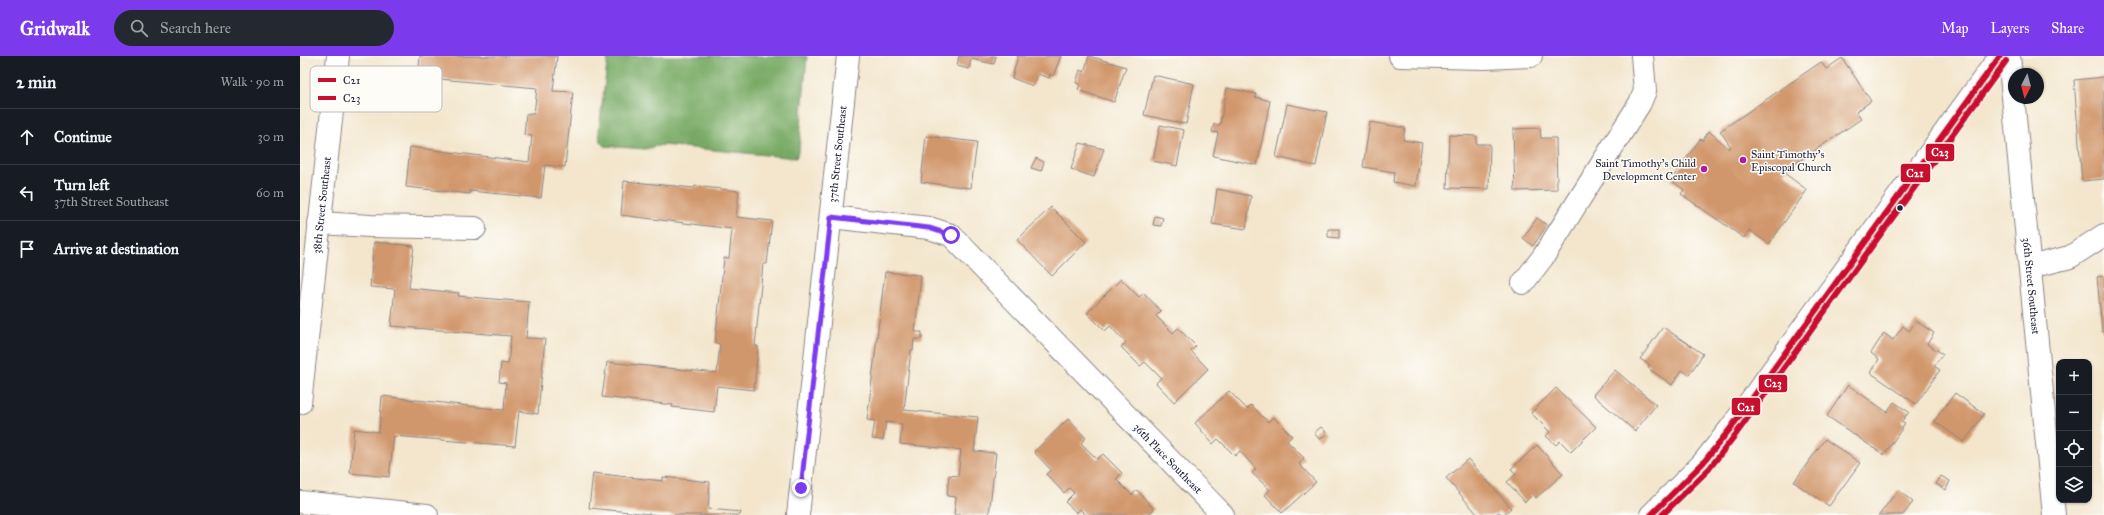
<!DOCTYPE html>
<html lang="en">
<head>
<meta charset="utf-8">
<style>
  :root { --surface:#171b24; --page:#242831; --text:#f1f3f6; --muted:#9ea1a6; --line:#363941; --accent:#7c3aed }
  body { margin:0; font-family:"IM FELL Great Primer",serif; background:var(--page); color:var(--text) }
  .controls { position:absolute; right:12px; bottom:12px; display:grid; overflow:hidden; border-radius:8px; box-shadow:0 1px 3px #0004 }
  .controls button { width:36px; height:36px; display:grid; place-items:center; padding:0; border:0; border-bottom:1px solid var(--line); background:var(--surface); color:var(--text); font:20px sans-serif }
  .compass { position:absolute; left:1708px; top:12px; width:36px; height:36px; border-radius:50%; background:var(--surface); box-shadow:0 1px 3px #0004; rotate:186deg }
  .stop { position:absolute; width:12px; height:12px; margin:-9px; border:3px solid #7c3aed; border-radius:50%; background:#fff }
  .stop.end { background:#7c3aed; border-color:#fff; box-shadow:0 1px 4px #0008 }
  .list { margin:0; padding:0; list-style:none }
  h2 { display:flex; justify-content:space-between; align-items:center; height:52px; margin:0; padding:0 16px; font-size:17px }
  h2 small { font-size:13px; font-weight:400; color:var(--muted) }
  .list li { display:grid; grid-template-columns:26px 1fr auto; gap:12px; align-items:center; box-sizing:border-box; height:56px; padding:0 16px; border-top:1px solid var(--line) }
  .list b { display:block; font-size:15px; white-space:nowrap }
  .list p { margin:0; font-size:13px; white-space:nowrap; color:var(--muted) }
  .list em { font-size:13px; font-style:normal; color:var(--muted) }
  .icon { flex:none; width:22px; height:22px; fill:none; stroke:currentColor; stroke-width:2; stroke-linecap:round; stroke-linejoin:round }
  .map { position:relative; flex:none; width:1804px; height:459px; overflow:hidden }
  header { display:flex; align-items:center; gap:24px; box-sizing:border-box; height:56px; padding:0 20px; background:var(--accent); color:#fff }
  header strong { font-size:19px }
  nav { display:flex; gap:22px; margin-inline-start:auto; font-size:14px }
  .search { width:280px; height:36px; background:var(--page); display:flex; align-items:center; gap:10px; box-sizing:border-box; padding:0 14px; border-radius:22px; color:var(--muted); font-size:15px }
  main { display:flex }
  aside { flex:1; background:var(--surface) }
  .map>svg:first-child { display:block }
</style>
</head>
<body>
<header>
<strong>Gridwalk</strong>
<div class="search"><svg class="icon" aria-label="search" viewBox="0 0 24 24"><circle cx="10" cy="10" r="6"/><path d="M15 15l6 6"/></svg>Search here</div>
<nav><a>Map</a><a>Layers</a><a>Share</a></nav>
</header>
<main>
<aside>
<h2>2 min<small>Walk · 90 m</small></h2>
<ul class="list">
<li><svg class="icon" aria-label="ahead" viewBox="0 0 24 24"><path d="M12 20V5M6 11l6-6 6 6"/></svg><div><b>Continue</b></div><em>30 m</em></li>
<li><svg class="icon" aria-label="left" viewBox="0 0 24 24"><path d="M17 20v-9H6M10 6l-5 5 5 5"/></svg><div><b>Turn left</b><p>37th Street Southeast</p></div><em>60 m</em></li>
<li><svg class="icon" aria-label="arrive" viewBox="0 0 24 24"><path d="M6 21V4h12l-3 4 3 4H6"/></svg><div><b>Arrive at destination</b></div></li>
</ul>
</aside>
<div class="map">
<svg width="1804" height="459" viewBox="0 0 1804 459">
  <rect width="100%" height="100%" fill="#fdfcf7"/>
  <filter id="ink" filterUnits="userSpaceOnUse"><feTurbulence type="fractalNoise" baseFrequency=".025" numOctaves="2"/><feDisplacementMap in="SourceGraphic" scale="8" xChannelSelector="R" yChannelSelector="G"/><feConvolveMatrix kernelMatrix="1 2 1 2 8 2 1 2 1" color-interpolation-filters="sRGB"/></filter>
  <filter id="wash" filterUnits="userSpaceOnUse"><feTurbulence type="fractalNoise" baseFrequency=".012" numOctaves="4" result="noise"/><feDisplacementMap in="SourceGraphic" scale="16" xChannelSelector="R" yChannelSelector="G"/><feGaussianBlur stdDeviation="0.9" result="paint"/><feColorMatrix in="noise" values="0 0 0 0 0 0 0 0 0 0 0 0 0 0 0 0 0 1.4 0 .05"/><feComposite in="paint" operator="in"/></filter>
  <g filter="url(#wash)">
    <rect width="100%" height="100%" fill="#f3e6cd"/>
    <path fill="#78aa65" stroke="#4d6650" d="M308,0H507L499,93L496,102L362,89L345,93L304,90L300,86L299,74Z"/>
    <g id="blocks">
      <path fill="#d1976c" d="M120,0H257L253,35L273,36L265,111L245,109L241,142L170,135V138L106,131L110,91L229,106L232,80L224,79L226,58H234L237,32L118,21Z
        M659,0H696L694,8L671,3L669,13L657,10Z
        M718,0H761L753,20L750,18L749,22L738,18L733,30L712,22Z
        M789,0L826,11L814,46L778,34L780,28L776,27L780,14L784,16Z
        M1542,2L1571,45L1556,56L1561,63L1483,116L1507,134L1469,188L1449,174L1444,182L1381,138L1384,134L1371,124L1400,83L1403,84L1409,75L1429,93L1431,91L1420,75L1521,6L1526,13Z
        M853,19L894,28L886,68L844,59Z
        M1804,21V123L1782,125L1774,24Z
        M927,32L956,38L955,41L970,45L957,109L913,100L918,77L912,76L914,68L920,69Z
        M987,48L1027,56L1016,110L976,101Z
        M1070,66L1105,72L1103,84L1122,87L1116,130L1093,126L1094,116L1063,111Z
        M860,69L884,74L877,110L853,105Z
        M1240,72L1241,82H1256L1257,134L1215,135L1213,73Z
        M1149,79L1177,80L1176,88H1190L1189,133L1147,132Z
        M626,80L677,86L671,132L621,126Z
        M780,87L804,93L794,121L771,113Z
        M736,102L744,106L741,115L731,112Z
        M324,125L394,132L395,130L439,135L436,161L472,165L467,208H463L455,290H458L454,334L417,330L414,356L372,351L373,349L302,341L307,306L417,317L420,288L415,287L424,202H429L432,173L321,159Z
        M917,133L951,140L946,173L912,168Z
        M751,151L786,186L752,220L717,184Z
        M855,160L863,162L861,170L853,169Z
        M1237,162L1247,169L1233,190L1223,182Z
        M1028,173H1039V182L1028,181Z
        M74,186L114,190L109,232L159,237L158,240L229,246L226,282L245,283L238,358L219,355L215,390L94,380L89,421L50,417L54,373L79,376L82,340L204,354L206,327L199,326L201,307L208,308L211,280L91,270L95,233L70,231Z
        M585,216L621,219L615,276H622V283H614L613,294H611L604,354L678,361L674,395L696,397L689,459H654L656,441L647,440L649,419L658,420L661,394L600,388L602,368L586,366L583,384L572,383L575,365L567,364Z
        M1804,220V275L1802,276L1797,221Z
        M821,223L839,241L844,237L861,255L856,260L873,277L878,272L896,290L891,295L908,313L874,346L856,327L861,322L845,306L840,310L821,291L826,287L810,270L805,275L787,257Z
        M1616,265L1634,277L1627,288L1643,298L1634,310L1640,314L1616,348L1571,317L1579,303L1571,297L1584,277L1593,284L1603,270L1609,275Z
        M1363,271L1403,298L1389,319L1382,314L1372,329L1348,312L1350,309L1340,303Z
        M1315,314L1356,349L1335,375L1293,339Z
        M1548,329L1587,356L1594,346L1609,356L1601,366L1605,368L1584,399L1527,360Z
        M1256,332L1296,371L1271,396L1260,385L1256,389L1246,380L1250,376L1231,357Z
        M929,335L947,353L951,349L968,366L973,361L992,380L987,385L1004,402L999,408L1016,426L982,457L965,439L970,434L952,417L956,413L940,395L935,400L918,383L913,388L895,367Z
        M1655,337L1684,358L1664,386L1634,365Z
        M768,363L786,382L781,387L797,403L803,398L822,417L816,423L832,439L837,434L854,453L848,459H786L780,453L777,457L765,446L774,437L769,432L764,437L746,418L751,414L734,396Z
        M1021,371L1027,377L1020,384L1014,377Z
        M1525,383L1560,407L1529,450L1494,426Z
        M1237,389L1263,418L1236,442L1233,438L1225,446L1207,426L1216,418L1211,413Z
        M1168,403L1211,452L1203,459L1199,456L1195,459H1178L1146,422Z
        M293,417L363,425V421L410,426L408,453L441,456L440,459H361L289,452Z
        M1641,420L1650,425L1646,434L1636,428Z
        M1598,434L1613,446L1603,459H1579Z"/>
    </g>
  </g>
  <g filter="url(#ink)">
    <use href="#blocks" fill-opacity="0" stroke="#8a8484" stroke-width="1"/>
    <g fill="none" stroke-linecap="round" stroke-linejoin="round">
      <g stroke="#8a8484" stroke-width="24">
        <g id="minor">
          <path id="s1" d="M1709,0L1754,459"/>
          <path id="s2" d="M531,161L629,172L651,179L923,459"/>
          <path d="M19,167L70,170L175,172"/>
          <path d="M1730,211L1770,201L1804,179"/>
          <path d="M1223,227L1243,201L1340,47L1345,35L1342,0"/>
          <path id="s3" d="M0,347L38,0"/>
          <path d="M0,446L127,459"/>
          <path id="s4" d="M498,459L548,0"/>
        </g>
      </g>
      <g stroke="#8a8484" stroke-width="24">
        <path id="major" d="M1100,0L1184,2L1231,0
          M1351,459L1403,407L1430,373L1700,0"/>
      </g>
      <use href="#minor" stroke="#fff" stroke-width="22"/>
      <use href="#major" stroke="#fff" stroke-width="22"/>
      <g stroke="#fdfcf7" stroke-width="9">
        <path id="bus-1" d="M1351,459L1403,407L1430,373L1700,0"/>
      </g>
      <g stroke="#fdfcf7" stroke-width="9">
        <path id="bus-2" d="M1362,459L1409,413L1436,378L1706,5"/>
      </g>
      <use href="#bus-1" stroke="#c8102e" stroke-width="6"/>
      <use href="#bus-2" stroke="#c8102e" stroke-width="6"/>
    </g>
  </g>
  <g fill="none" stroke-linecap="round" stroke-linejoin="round" filter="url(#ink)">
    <path stroke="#7c3aed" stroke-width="5" d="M501,432L531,161L629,172L651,179"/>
  </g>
  <g fill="#b5179e" stroke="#fdfcf7" stroke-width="1.5">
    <circle cx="1443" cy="104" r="4"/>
    <circle cx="1404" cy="113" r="4"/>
  </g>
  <circle fill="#22223b" stroke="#fdfcf7" stroke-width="1.5" cx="1600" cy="152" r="3.5"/>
  <g text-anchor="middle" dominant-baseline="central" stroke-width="3" stroke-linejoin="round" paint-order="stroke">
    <g font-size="11" fill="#22223b" stroke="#fdfcf7">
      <text stroke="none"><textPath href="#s4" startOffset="363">37th Street Southeast</textPath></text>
      <text stroke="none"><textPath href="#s3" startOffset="199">38th Street Southeast</textPath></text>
      <text stroke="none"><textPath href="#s1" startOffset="231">36th Street Southeast</textPath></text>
      <text stroke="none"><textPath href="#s2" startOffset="433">36th Place Southeast</textPath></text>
    </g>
    <g font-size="11" fill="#22223b" stroke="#fdfcf7" text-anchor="start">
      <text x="1451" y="98">Saint Timothy's<tspan x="1451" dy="13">Episcopal Church</tspan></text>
      <text x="1396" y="107" text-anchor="end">Saint Timothy's Child<tspan x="1396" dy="13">Development Center</tspan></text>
    </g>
  </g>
  <rect x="10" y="10" width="132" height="46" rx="6" fill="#fdfcf7" stroke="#bbbbbf" stroke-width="1"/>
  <rect x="18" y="22" width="18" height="4" fill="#c8102e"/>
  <rect x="18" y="40" width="18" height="4" fill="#c8102e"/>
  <g font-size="11" fill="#22223b">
    <text x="43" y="28">C21</text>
    <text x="43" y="46">C23</text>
  </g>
  <g stroke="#fdfcf7" stroke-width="1.5">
    <rect x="1625" y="87" width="30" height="19" rx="4" fill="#c8102e"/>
    <rect x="1600" y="107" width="31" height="20" rx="4" fill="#c8102e"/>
    <rect x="1458" y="318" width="30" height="19" rx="4" fill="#c8102e"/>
    <rect x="1431" y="341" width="30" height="19" rx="4" fill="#c8102e"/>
  </g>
  <g font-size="11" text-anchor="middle" font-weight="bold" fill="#fff">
    <text x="1640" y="100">C23</text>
    <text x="1615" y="121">C21</text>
    <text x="1473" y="331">C23</text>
    <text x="1446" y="355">C21</text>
  </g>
</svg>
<div class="controls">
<button>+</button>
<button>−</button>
<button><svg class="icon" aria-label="locate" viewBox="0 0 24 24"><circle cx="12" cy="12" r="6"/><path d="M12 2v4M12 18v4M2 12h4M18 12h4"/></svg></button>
<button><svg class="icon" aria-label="layers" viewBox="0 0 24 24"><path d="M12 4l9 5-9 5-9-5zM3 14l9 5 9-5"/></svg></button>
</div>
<svg class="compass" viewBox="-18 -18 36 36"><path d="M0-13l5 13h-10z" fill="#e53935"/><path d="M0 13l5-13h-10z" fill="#9ea1a6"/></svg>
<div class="stop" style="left:651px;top:179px"></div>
<div class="stop end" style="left:501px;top:432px"></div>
</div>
</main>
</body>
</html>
